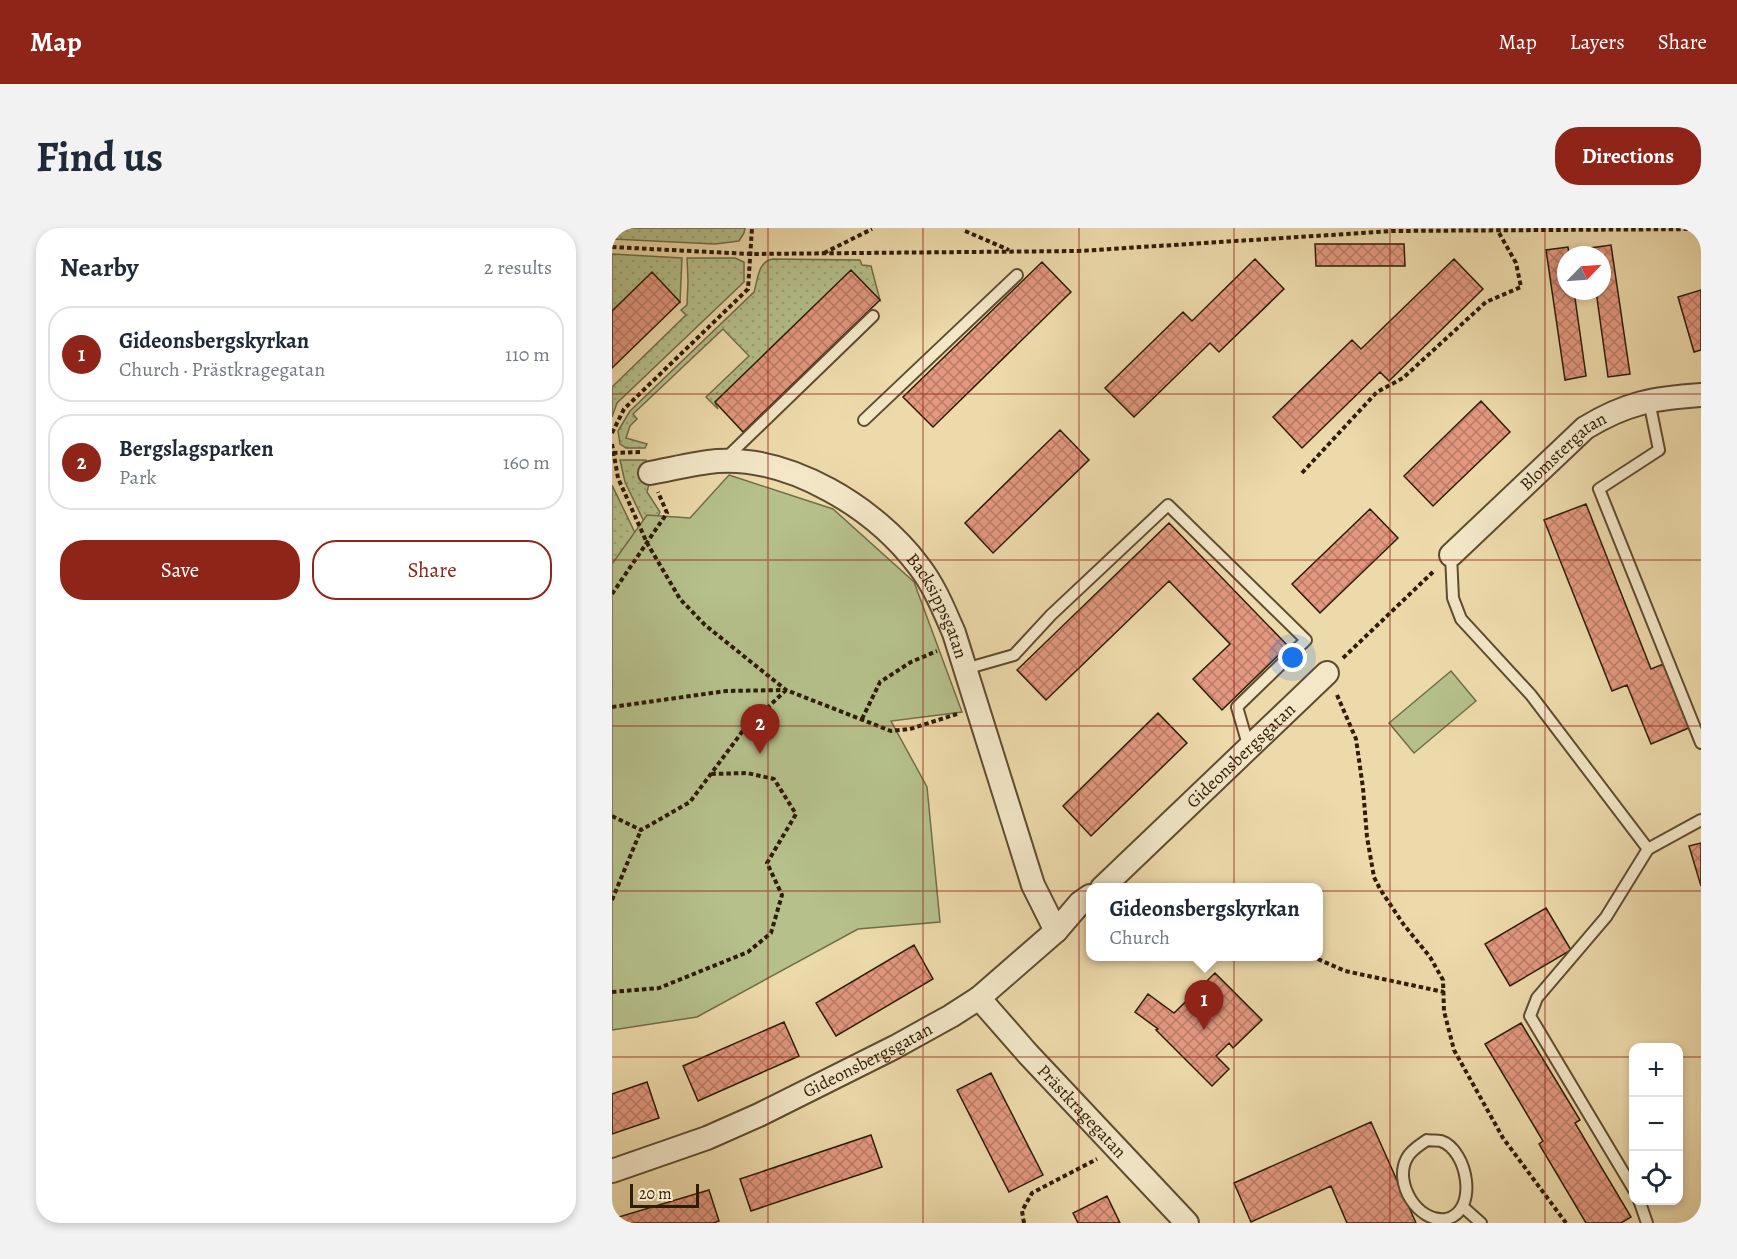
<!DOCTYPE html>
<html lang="en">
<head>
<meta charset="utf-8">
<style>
  :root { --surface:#fff; --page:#f2f2f3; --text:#1f2937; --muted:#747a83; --line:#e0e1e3; --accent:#8f2418 }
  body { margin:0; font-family:Alegreya,serif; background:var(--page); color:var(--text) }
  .controls { position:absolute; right:18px; bottom:18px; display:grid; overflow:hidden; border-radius:12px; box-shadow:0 3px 9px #0003 }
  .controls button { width:54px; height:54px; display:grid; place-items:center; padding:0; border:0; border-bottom:2px solid var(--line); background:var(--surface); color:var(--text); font:30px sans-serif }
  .compass { position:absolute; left:945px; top:18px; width:54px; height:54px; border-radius:50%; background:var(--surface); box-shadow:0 3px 9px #0003; rotate:65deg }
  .scale { position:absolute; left:18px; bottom:15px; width:69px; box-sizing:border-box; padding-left:6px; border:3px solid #2e1c06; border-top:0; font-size:16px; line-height:21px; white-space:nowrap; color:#2e1c06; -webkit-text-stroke:4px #f3e7c8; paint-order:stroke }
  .you { position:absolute; left:681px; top:430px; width:21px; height:21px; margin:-15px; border:4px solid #fff; border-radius:50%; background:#1a73e8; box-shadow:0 0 0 9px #1a73e833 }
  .badge { display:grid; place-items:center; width:39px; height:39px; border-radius:50%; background:var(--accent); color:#fff; font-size:20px; font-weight:700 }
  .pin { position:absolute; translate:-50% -50px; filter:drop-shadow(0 2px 3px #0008) }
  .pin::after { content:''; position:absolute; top:32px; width:21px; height:18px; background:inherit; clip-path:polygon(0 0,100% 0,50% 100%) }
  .popup { position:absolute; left:474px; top:655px; width:237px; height:78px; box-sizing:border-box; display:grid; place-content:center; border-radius:12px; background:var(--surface); filter:drop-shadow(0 2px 4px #0005); font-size:20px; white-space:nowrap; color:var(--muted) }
  .popup b { font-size:22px; color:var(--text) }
  .popup::after { content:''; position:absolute; left:50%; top:100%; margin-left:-12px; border:12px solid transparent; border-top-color:var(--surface) }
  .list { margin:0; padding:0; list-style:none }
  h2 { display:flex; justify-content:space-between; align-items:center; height:78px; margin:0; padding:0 24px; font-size:26px }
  h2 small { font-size:20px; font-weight:400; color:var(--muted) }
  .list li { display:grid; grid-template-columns:39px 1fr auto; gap:18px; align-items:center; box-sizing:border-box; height:96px; margin:0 12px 12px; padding:0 12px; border:2px solid var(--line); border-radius:24px }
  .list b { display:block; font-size:22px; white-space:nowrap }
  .list p { margin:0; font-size:20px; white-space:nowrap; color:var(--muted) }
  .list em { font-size:20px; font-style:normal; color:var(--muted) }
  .actions { display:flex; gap:12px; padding:18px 24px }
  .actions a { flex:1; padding:14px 0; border:2px solid var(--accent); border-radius:24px; text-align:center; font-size:21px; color:var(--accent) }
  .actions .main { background:var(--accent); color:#fff }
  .icon { flex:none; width:33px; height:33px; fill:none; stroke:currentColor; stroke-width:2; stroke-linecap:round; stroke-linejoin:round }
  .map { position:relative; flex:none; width:1089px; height:995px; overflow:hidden; border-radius:24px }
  header { display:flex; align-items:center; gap:36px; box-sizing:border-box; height:84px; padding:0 30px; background:var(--accent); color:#fff }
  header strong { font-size:28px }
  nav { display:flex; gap:33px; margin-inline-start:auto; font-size:21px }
  .intro { display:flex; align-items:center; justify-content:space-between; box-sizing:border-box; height:144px; padding:0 36px }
  h1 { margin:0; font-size:42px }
  .button { padding:15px 27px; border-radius:24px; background:var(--accent); color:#fff; font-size:21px; font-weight:700 }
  main { display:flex; gap:36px; padding:0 36px }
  aside { flex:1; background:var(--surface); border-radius:24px; box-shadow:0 3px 9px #0003 }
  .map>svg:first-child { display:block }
</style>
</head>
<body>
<header>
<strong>Map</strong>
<nav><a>Map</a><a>Layers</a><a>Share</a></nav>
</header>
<div class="intro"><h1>Find us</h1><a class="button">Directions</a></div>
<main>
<aside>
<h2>Nearby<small>2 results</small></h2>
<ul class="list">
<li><span class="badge">1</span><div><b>Gideonsbergskyrkan</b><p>Church · Prästkragegatan</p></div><em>110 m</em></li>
<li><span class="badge">2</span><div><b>Bergslagsparken</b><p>Park</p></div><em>160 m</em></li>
</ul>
<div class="actions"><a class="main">Save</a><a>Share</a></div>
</aside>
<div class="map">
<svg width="1089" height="995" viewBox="0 0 1089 995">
  <defs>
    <pattern id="grass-dots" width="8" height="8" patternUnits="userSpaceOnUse" patternTransform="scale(1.5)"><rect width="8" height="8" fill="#b5c08b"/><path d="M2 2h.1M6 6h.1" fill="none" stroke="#9ca476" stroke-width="1.8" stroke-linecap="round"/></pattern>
    <pattern id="building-cross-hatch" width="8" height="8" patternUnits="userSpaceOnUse" patternTransform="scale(1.5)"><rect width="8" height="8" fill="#e3987f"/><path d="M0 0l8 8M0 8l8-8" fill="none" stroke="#b87b66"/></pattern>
  </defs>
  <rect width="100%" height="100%" fill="#eddaab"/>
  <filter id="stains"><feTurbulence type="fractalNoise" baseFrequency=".00333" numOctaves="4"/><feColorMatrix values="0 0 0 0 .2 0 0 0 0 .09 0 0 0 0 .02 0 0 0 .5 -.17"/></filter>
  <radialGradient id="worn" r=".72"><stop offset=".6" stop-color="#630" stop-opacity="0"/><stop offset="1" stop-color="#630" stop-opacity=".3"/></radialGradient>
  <path fill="url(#grass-dots)" stroke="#726e48" stroke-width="1.5" d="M0,0H133L132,5L127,13L103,16L0,11Z
    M0,26L70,30L68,74L40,45L0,83Z
    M75,30H123L132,34V54L5,175L0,189V159L74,87L69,82L75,77L76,53Z
    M161,31L248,32L250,37L259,38L268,72L239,43L103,174L106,181L94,169L137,128L111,101L21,186L25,191L18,198L14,210L35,216L33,220H14L8,216L6,203L18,183L142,64C146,51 146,33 161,31Z
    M8,232H34L37,256L35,264L48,284L43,294L34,298L13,254Z
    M0,257L25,309L0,356Z"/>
  <path fill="#b5c08b" stroke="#726e48" stroke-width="1.5" d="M117,247L221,281L302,354L350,484L279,493L315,559L328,694L246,701L85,789L0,802V336L35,287L78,290Z
    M839,443L864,473L802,525L777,495Z"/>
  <path fill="url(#building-cross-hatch)" stroke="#2e1c06" stroke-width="1.5" d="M703,16H792L793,38H704Z
    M999,17L1018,146L996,149L984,63H990V27H979L978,20Z
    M956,19L957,27H954V63H962L974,148L953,152L934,22Z
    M643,31L672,61L607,124L598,115L522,189L493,160L571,84L580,93Z
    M842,31L871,61L777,153L768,144L690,220L661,189L740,112L749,121Z
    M430,34L459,64L321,199L291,169Z
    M239,42L268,72L131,204L103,174Z
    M40,44L68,74L0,140V83Z
    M1089,62V122L1082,124L1066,69Z
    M869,173L898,204L821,278L792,248Z
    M448,202L477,232L381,325L353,295Z
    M974,276L1039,441L1054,435L1079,499L1039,516L1015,457L1000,463L932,292Z
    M758,281L786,310L708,385L680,356Z
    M557,295L676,418L610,482L581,451L618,416L557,353L434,472L405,442Z
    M546,485L575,515L479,608L451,578Z
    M1089,615V658L1077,618Z
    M934,680L959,722L898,758L873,716Z
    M302,717L321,751L224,808L204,775Z
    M603,745L650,792L621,820L617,815L604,828L617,841L600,858L544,802L546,801L523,784L536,766L562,785Z
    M172,794L187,828L86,873L71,838Z
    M909,795L968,892L963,895L1019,989L1009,995H974L927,916L931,913L873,816Z
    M379,845L431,947L397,964L345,862Z
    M35,854L47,890L0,906V866Z
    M759,894L804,995H735L719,958L639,994L622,955Z
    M259,907L270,939L139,983L128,951Z
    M97,962L107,993L101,995H0V991Z
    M495,968L508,995H466L461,985Z"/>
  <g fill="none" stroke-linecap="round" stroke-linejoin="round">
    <g stroke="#5e4c2f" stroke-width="14">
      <path id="lane" d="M1037,173L1047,222L987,261L1089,515
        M252,192L405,47
        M113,231L261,88
        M839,327L841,370L849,391L919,467L1036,621L994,689L925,770L918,788L1022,962
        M353,441L402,427L439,387L556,277L694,412L625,479L637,520
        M1036,621L1089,592
        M815,912C819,913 825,912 829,913C856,922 867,984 834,991C806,995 781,955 795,930C799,922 808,917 815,912Z
        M1027,972L1035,995
        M851,979L869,995"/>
    </g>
    <g stroke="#5e4c2f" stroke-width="26">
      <g id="street">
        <path id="s1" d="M38,245C60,241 83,235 105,233C179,228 263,280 306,337C322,357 332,382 342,405L421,657L444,703"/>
        <path id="s2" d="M839,327L973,200C1014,175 1042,170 1089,167"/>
        <path id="s3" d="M490,660L715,445"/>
        <path id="s4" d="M367,770L416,826L575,995"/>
        <path id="s5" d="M0,943L95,910L147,887L283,819L339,788L367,770L444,703L468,675L478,668"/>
      </g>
    </g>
    <path stroke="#2e1c06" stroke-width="4" stroke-dasharray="4.5 3" stroke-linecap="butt" d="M353,3L397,22
      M0,19L138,26L467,23L781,3L1089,1
      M212,25L260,1
      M0,205L12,181L136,61L140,0
      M0,216L6,250L35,315L68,371L93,397L174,462L279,503L298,501L345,486
      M1,225L29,224
      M690,245L765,164L791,150L874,74L909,59L904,35L886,3
      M0,366L55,285L46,264
      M731,430L823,342
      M725,467L744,511L751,560L755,609L762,649L768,661L792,697L818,729L831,752L832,783L842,822L891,910L954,995
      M0,479L114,463L173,462
      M250,491L268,454L299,434L325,423
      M0,588L29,602L78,574L130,504L174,462
      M0,672L29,602
      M699,728L733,743L832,764
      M0,764L47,760L136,724L159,705L170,667L155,635L184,586L162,551L135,545L99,546
      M412,995L410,983L420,965L485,931"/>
    <use href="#lane" stroke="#f3e7c8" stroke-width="10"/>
    <use href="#street" stroke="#f3e7c8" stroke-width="22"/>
  </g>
  <path fill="none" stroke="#8f2418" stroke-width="1.5" stroke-opacity="0.55" d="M156,0V995M311,0V995M467,0V995M622,0V995M778,0V995M933,0V995M0,166H1089M0,332H1089M0,498H1089M0,663H1089M0,829H1022M1066,829H1089"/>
  <g text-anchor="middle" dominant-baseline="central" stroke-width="4.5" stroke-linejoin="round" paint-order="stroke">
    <g font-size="18" fill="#2e1c06" stroke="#f3e7c8">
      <text stroke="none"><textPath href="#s2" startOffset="153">Blomstergatan</textPath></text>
      <text stroke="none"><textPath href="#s1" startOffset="348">Backsippsgatan</textPath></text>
      <text stroke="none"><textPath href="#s3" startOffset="192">Gideonsbergsgatan</textPath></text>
      <text stroke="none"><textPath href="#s5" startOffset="279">Gideonsbergsgatan</textPath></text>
      <text stroke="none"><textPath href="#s4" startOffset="153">Prästkragegatan</textPath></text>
    </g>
  </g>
  <rect width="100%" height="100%" filter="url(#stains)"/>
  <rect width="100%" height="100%" fill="url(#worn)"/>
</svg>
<div class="controls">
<button>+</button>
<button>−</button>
<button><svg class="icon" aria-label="locate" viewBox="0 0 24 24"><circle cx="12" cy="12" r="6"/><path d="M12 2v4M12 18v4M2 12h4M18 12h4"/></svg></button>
</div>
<svg class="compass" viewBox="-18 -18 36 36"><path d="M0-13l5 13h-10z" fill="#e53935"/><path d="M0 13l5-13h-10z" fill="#747a83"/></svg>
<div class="scale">20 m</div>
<div class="you"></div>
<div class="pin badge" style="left:592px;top:802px">1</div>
<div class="popup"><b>Gideonsbergskyrkan</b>Church</div>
<div class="pin badge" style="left:148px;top:526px">2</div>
</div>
</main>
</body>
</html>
